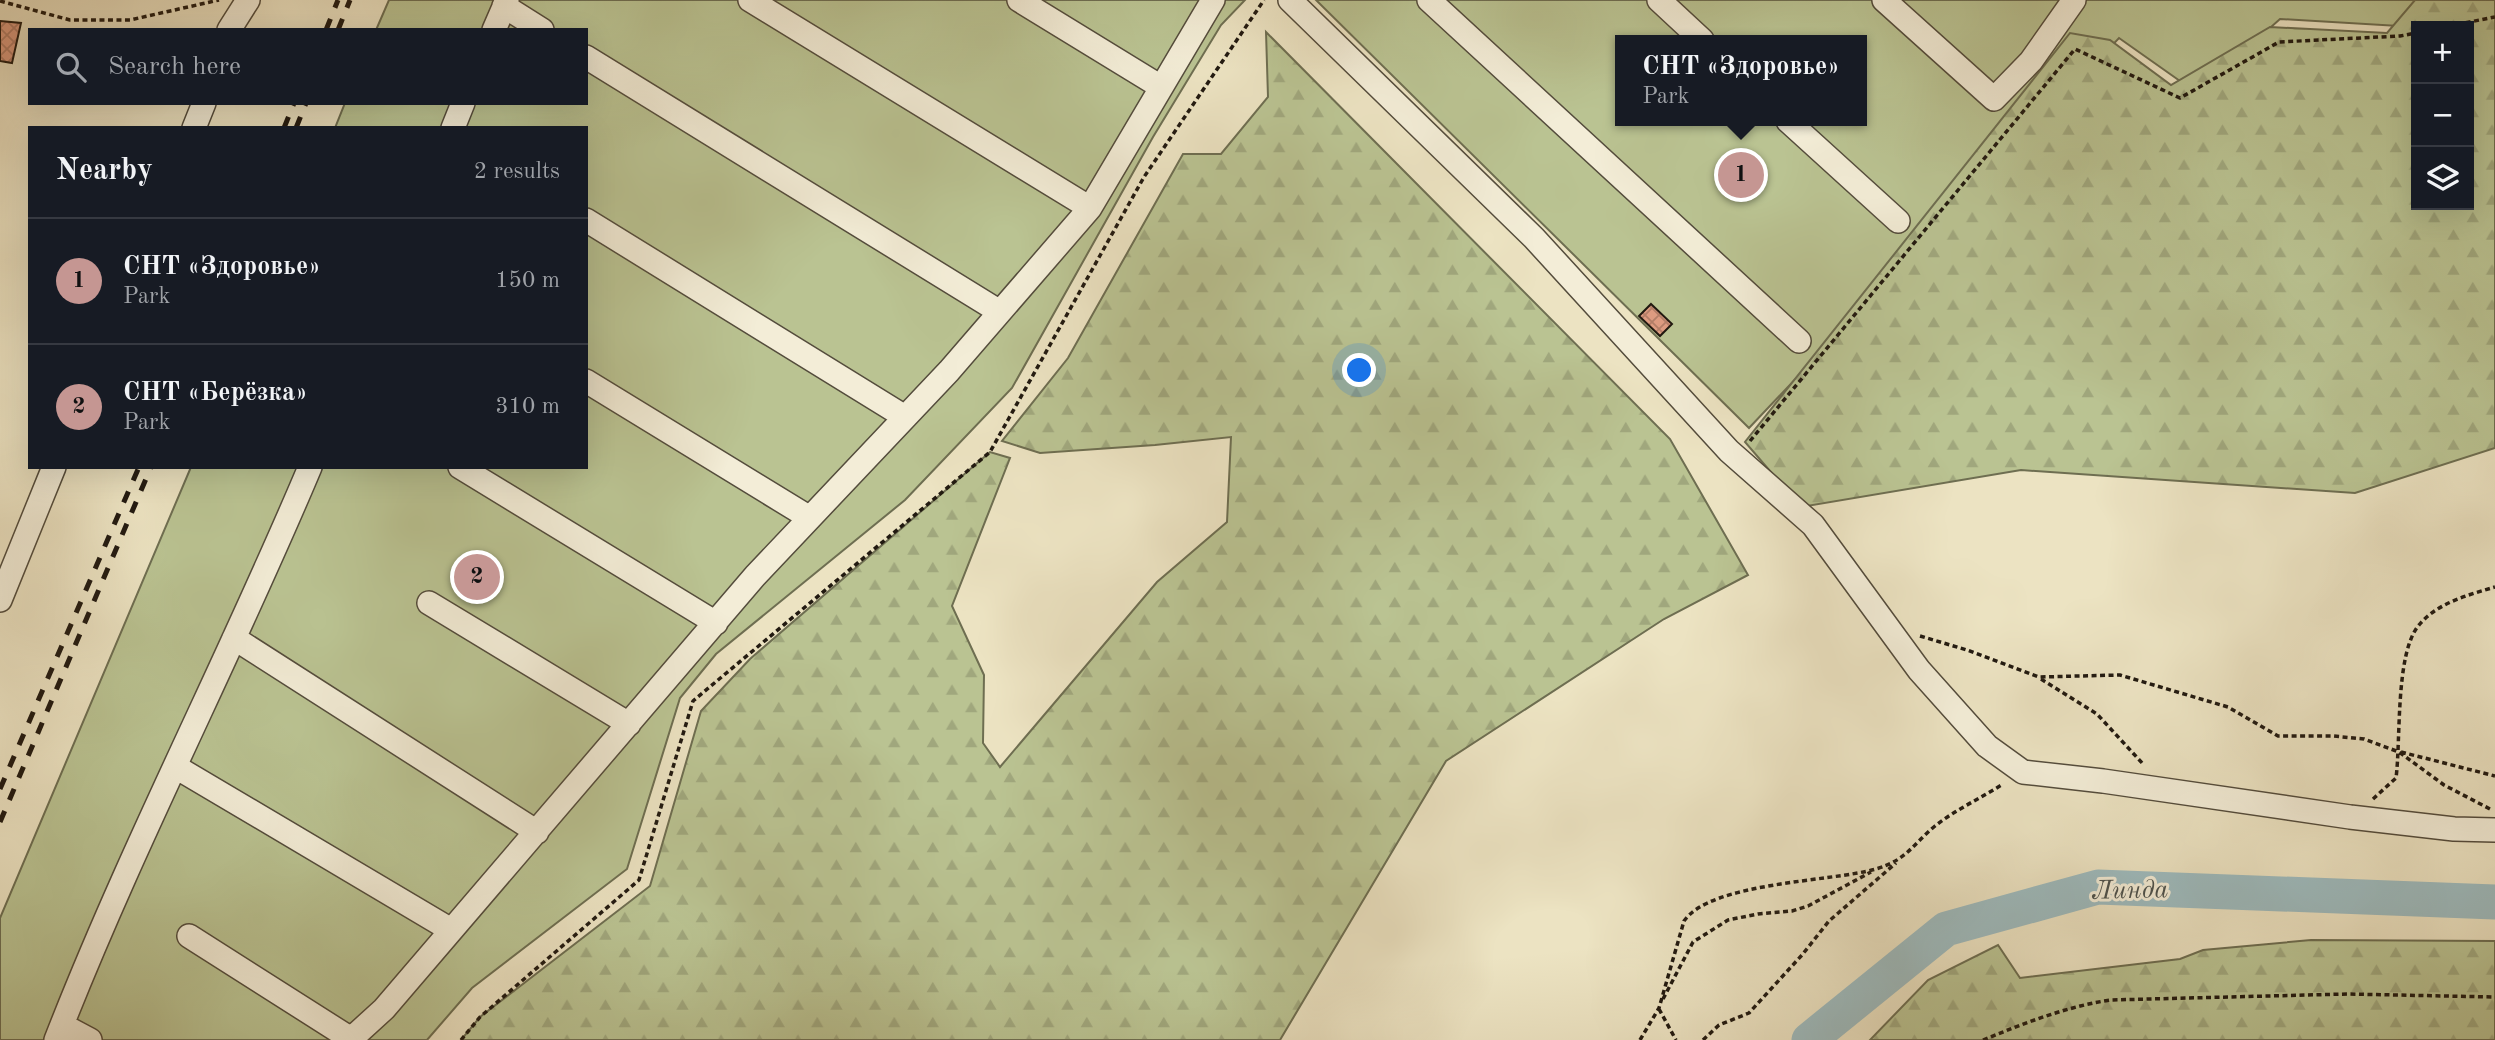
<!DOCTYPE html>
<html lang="en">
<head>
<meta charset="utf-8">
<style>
  :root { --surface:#171b24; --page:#242831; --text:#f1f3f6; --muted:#9ea1a6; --line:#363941; --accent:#c59692 }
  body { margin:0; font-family:"Old Standard TT",serif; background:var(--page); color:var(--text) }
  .controls { position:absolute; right:21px; top:21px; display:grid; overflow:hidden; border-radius:0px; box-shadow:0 7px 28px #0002 }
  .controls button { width:63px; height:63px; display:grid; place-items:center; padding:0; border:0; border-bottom:2px solid var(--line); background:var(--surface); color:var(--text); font:35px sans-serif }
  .you { position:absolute; left:1360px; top:371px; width:24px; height:24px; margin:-18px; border:5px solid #fff; border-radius:50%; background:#1a73e8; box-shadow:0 0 0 10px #1a73e833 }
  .badge { display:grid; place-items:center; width:46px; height:46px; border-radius:50%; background:var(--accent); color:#111; font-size:23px; font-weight:700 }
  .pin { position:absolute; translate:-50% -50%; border:4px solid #fff; box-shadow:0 2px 7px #0006 }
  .popup { position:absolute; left:1615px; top:35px; width:252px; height:91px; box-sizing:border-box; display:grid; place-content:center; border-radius:0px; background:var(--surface); filter:drop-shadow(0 2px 5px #0005); font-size:23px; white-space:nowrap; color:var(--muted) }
  .popup b { font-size:26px; color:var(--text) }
  .popup::after { content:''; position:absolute; left:50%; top:100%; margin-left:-14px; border:14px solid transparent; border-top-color:var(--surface) }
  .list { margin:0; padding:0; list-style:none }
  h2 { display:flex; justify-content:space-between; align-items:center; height:91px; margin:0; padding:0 28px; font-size:30px }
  h2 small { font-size:23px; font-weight:400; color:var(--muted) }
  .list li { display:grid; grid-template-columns:46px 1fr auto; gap:21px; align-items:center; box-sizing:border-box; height:126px; padding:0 28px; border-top:2px solid var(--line) }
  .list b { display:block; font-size:26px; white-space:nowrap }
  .list p { margin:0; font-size:23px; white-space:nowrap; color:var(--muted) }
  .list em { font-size:23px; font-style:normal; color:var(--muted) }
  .icon { flex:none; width:38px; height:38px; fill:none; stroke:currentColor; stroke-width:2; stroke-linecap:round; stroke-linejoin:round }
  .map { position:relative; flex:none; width:2495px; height:1040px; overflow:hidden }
  .search { position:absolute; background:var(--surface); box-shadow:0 7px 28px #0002; left:28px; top:28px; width:560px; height:77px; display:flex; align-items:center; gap:18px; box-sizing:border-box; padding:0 24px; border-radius:0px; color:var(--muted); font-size:26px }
  .panel { position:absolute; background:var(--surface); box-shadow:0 7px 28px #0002; left:28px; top:126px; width:560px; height:343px; border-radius:0px }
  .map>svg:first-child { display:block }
</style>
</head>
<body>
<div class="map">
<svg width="2495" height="1040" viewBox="0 0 2495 1040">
  <defs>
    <pattern id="forest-firs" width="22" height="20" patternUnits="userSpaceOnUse" patternTransform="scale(1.75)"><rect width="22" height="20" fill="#bac392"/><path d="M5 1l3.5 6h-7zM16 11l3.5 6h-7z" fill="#a0a77d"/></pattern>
    <pattern id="building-cross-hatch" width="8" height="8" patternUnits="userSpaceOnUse" patternTransform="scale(1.75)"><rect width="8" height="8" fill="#dd9b80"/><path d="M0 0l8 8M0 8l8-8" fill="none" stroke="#b37e67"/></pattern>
  </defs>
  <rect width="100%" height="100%" fill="#ece3c2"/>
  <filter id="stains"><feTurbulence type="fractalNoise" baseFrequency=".00286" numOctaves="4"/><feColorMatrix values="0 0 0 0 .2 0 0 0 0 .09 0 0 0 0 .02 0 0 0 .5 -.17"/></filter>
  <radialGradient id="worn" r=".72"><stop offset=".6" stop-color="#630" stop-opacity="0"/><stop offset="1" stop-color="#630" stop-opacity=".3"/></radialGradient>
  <path fill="#bac392" stroke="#6e6e51" stroke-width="2" fill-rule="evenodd" d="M389,0H1245L1221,25L1153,137L1012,388L905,500L716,654L680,698L627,869L472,988L427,1040H0V918L191,467H586V128H335L345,103H586V30H376Z
    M1316,0H2419L2399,26L2280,19L2197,93L2119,38L1749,428ZM1620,40H1862V121H1620Z"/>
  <path fill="url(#forest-firs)" stroke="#6e6e51" stroke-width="2" fill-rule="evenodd" d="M2415,0H2495V448L2355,493L2021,470L1801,507L1745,442L2070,33L2110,40L2171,85L2270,27L2387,33ZM2416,26H2469V205H2416Z
    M1266,32L1670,439L1748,575L1664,619L1446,761L1280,1040H461L480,1017L650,886L701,711L750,659L990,452L1010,458L952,606L984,675L983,743L1000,767L1157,582L1227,522L1231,437L1155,445L1040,453L1002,441L1068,358L1183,154H1221L1268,97Z
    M2311,940L2495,941V1040H1870L1928,980L1998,945L2020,978L2180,959L2203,950Z"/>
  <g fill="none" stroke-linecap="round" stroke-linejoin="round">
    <path stroke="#9ebbbe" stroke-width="35" d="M1809,1040L1946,929L2098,887L2495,902"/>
  </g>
  <path fill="url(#building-cross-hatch)" stroke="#211910" stroke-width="2" d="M0,21L21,23L12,63L0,61Z
    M1651,304L1672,324L1660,336L1639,316Z"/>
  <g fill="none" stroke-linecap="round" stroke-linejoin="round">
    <g stroke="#544c3c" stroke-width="26">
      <path id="minor" d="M750,0L1090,208
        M1019,0L1161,87
        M1290,0L1534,238L1729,451L1813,525L1919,670L1987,746L2023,772L2103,781L2350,817L2454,829L2495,830
        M1429,0L1799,341
        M1659,0L1702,40
        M1884,0L1994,99L2031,61L2074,0
        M504,6L542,30
        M229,30L248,0
        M494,30L507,0
        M586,57L1000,312
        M1788,121L1898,221
        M194,128L204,103
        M453,128L463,103
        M586,220L905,417
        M586,381L810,518
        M460,467L716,623
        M0,600L54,467
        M429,603L629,724
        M234,638L537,832
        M176,767L451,930
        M189,936L351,1039
        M62,1025L90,1040
        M56,1040C132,845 229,660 310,467
        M350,1040L384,1009L755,576L949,371L1090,208L1213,0"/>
    </g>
    <path stroke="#211910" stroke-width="3.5" stroke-dasharray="5 3.5" stroke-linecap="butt" d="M0,1L70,20H130L219,0
      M2449,26L2495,17
      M1750,441L2075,49L2180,98L2279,42L2400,36L2416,33
      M1920,636L1967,650L2039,677L2120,675L2228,707L2278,736H2333L2364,739L2399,752L2444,785L2490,809
      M2041,679L2097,714L2144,765
      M2401,752L2495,776
      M2373,799L2396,778C2401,740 2395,653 2419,625C2437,603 2468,595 2495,587
      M1663,999L1693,942L1728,920L1758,914L1792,911L1808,906L1871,872
      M1659,1009L1676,1040
      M461,1040L480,1017L639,880L693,701L990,452L1144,177L1264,0
      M1640,1040L1659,1008L1684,921C1711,882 1830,882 1876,869C1907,860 1913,844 1935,826C1955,810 1981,798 2003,784
      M1703,1040L1719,1025L1749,1013L1802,955L1829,921L1896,863
      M1983,1040C2025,1023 2065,1007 2110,1000L2347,994L2495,997"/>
    <use href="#minor" stroke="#f3edd7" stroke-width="23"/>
    <path stroke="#211910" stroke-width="5" stroke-dasharray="12 12" stroke-linecap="butt" d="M326,30L338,0
      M338,30L350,0
      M284,128L294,103
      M296,128L306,103
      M0,789L139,467
      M0,822L151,467"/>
  </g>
  <g text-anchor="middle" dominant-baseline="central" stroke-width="6" stroke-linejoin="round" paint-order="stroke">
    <g font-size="26" font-style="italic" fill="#4d524d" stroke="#f3edd7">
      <text transform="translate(2130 891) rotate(-1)">Линда</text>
    </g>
  </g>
  <rect width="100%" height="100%" filter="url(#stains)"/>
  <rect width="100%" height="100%" fill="url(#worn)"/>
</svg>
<div class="controls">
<button>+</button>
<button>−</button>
<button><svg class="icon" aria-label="layers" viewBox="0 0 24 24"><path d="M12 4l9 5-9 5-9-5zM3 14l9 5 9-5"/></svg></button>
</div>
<div class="you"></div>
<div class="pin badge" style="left:1741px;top:175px">1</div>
<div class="popup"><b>СНТ «Здоровье»</b>Park</div>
<div class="pin badge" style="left:477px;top:577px">2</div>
<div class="search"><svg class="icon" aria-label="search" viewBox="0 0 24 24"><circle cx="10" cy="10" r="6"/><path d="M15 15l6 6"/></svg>Search here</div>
<section class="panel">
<h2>Nearby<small>2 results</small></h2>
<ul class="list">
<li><span class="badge">1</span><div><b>СНТ «Здоровье»</b><p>Park</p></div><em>150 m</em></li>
<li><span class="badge">2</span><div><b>СНТ «Берёзка»</b><p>Park</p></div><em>310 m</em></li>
</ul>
</section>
</div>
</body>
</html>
